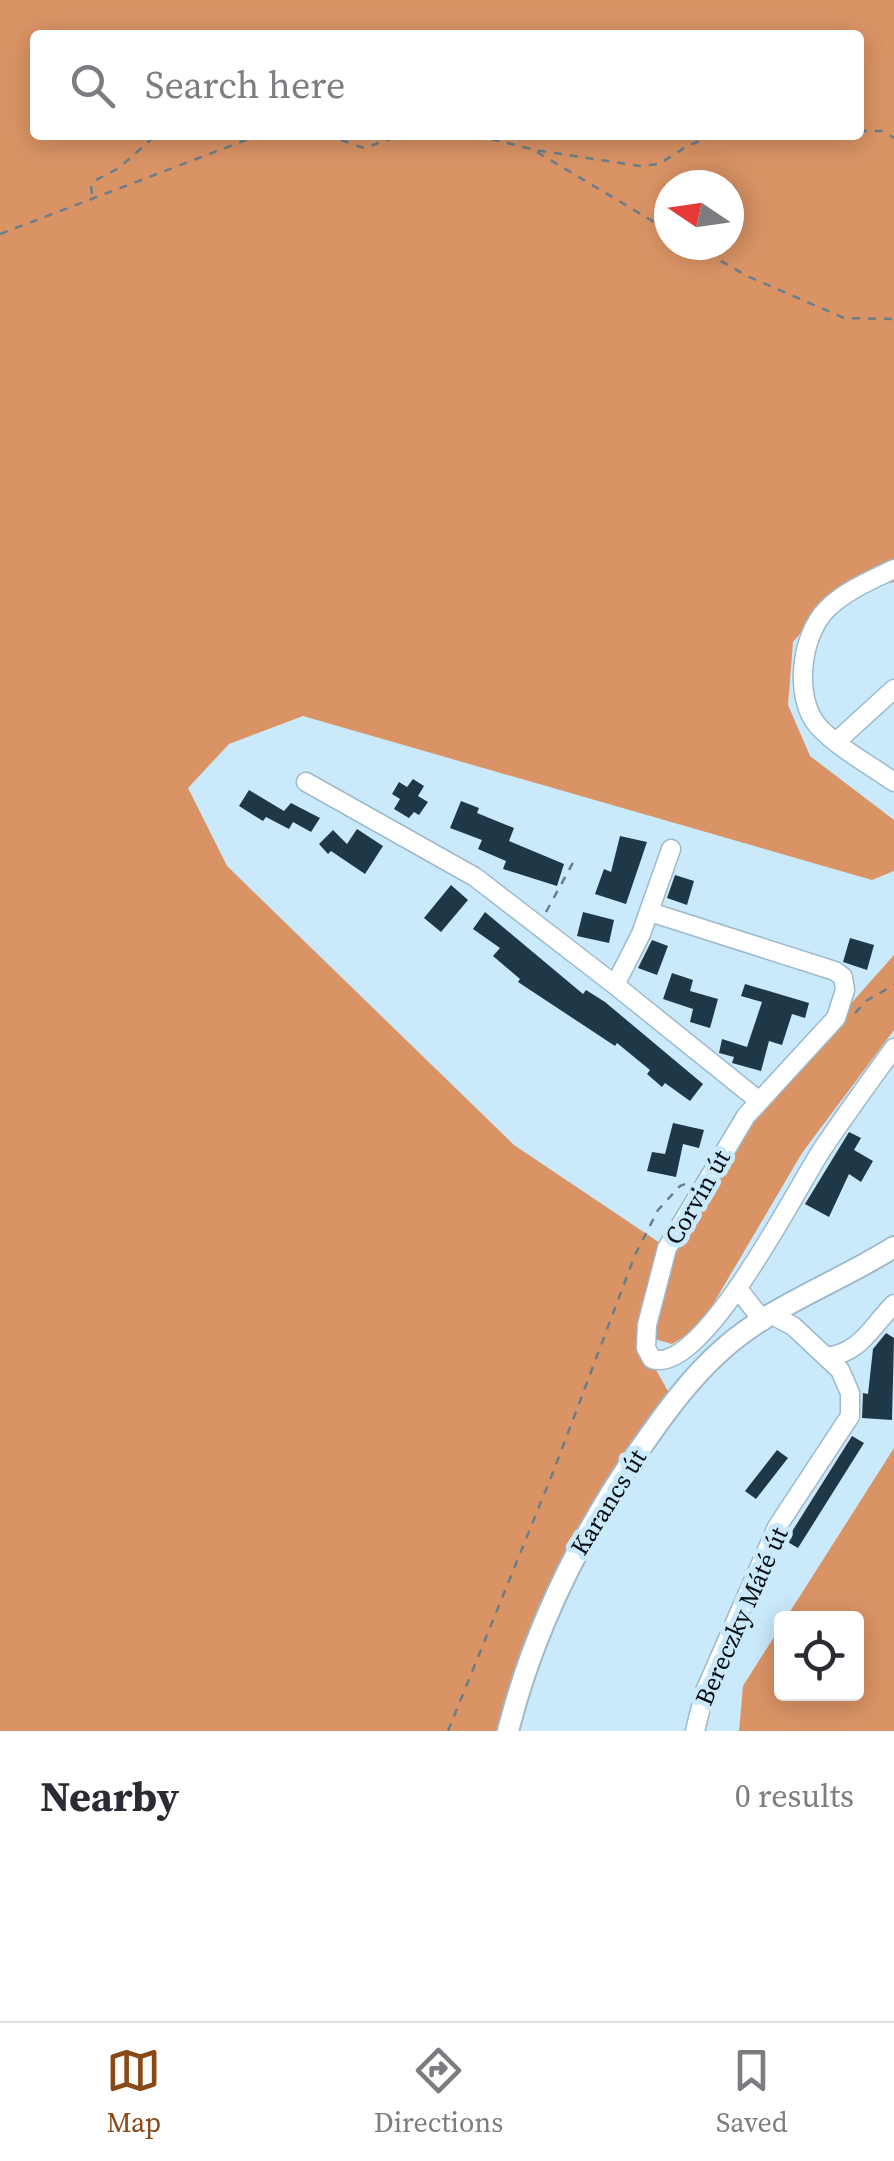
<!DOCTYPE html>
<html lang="en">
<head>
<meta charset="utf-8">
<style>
  :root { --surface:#fff; --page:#f2f2f3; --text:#2b2b33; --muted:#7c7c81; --line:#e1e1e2; --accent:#894814 }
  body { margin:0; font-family:"Source Serif 4",serif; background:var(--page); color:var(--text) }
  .controls { position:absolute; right:30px; bottom:30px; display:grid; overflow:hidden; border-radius:10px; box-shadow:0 5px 25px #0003 }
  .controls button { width:90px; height:90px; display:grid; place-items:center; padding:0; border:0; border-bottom:2px solid var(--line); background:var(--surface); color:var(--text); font:50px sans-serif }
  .compass { position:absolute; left:654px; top:170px; width:90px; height:90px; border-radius:50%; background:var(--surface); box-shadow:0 5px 25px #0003; rotate:283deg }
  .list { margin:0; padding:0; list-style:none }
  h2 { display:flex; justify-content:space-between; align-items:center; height:130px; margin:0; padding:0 40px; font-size:42px }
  h2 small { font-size:32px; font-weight:400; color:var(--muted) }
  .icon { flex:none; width:55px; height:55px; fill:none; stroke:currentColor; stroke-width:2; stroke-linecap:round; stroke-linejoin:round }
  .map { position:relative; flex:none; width:894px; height:1731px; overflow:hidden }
  .search { position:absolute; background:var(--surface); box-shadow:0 5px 25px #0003; left:30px; right:30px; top:30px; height:110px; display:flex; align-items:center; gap:25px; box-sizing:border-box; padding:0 35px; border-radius:10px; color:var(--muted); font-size:38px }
  .sheet { height:290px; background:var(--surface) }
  nav { display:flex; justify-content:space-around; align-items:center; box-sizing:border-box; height:140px; border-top:2px solid var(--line); background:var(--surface); font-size:28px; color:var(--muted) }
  nav a { display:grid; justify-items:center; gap:5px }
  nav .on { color:var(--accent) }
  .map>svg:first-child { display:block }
</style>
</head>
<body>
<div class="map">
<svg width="894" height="1731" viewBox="0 0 894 1731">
  <rect width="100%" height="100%" fill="#cae9fb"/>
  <path fill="#da9365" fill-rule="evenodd" d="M0,0H894V582L836,593L793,642L788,705L810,756L894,820V871L872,880L303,716L229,744L188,788L227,866L514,1145L666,1247L728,1142L894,955V1030L802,1153L709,1311L688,1334L672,1344L647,1337L648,1356L673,1400L599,1511L508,1731H0ZM35,35H859V135H35ZM669,185H729V245H669Z
    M894,1448V1731H739L743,1686L781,1626L782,1694H856V1618H786Z"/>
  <path fill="#1e3847" d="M413,779L424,786L418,796L428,802L419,815L414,812L409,818L394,809L400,799L392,794L399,782L407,787Z
    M249,790L284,811L291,803L320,818L311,832L293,822L289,829L266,817L263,821L239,806Z
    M461,801L479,808L477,813L514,828L509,841L564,864L557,886L503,869L506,861L478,849L482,840L450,828Z
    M357,829L383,846L365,874L331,851L328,854L319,844L333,830L347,844Z
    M620,836L647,842L626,904L595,894L604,869L611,872Z
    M675,875L694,881L687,905L667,898Z
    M451,885L468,900L441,932L424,918Z
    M485,912L583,994L586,990L605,1002L703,1084L690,1101L665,1083L662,1087L647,1074L650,1070L617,1043L615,1046L518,982L520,979L493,956L500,948L473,929Z
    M583,912L614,920L609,943L577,936Z
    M850,938L874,945L867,970L843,962Z
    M652,940L668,946L657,975L638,968Z
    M672,973L693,980L690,991L718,999L710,1028L690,1022L693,1009L663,999Z
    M745,984L809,1003L805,1018L792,1014L782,1045L769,1041L761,1071L732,1063L734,1057L719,1053L722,1039L747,1047L762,1002L741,996Z
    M673,1123L704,1130L699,1148L683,1144L676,1177L647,1171L652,1152L665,1154Z
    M849,1132L861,1138L854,1150L873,1161L861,1182L849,1174L829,1217L805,1204Z
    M886,1333L894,1338L892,1420L862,1418L863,1393L868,1394L873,1349Z
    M852,1436L864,1443L798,1548L786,1541Z
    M777,1450L788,1458L756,1499L745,1491Z"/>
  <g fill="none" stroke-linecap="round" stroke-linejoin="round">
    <g stroke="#9cbacb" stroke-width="21">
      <path id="minor" d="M894,569C871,580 845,591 827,609C801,635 793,697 818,726C838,748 870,765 894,782
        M837,741L894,689
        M306,782L475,877L615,985L758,1100
        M650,912L835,971L843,977L845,990L836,1018L746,1116L667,1248L647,1325L646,1348L652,1359C703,1376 797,1187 823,1148C846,1114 870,1081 894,1048
        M615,985L641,934L671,849
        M739,1290L763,1321
        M826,1357C861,1353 871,1327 894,1304
        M695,1731L705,1691L777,1527L850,1416V1393L840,1370L793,1326L772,1315"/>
    </g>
    <g stroke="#9cbacb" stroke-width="24">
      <path id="major" d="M508,1731C534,1628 580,1536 640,1449C665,1413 690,1378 723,1349C772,1305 839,1282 894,1247"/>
    </g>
    <path stroke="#697e8a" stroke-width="2.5" stroke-dasharray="8 8" stroke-linecap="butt" d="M859,131H882L894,138
      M326,135L364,148L402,135
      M476,135L535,150L640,166L659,164L689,145L717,135
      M537,152L669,231
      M92,194L91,186L96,180L119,168L156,135
      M0,234L259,135
      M693,245L747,276L844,318L894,319
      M546,912L575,859
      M855,1013L866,1001L894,985
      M448,1731L554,1470L635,1255L658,1210L680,1186L688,1183"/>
    <use href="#minor" stroke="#fff" stroke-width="18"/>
    <use href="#major" stroke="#fff" stroke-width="20"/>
  </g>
  <g text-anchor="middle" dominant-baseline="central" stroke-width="10" stroke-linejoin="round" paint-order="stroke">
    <g font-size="25" fill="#040d13" stroke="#cae9fb">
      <text transform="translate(697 1197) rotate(-60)">Corvin út</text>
      <text transform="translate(608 1502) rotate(-58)">Karancs út</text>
      <text transform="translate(741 1616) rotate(-66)">Bereczky Máté út</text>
    </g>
  </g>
</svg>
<div class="controls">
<button><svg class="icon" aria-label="locate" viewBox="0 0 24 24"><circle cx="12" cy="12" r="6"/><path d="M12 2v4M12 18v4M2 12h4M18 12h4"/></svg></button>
</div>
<svg class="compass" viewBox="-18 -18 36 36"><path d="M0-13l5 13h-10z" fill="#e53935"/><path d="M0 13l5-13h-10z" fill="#7c7c81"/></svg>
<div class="search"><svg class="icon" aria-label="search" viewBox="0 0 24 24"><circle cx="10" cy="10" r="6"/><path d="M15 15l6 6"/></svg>Search here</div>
</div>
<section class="sheet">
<h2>Nearby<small>0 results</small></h2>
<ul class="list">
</ul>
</section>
<nav>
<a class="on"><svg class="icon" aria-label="map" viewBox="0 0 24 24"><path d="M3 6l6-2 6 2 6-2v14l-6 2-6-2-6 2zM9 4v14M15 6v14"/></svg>Map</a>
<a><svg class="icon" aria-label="directions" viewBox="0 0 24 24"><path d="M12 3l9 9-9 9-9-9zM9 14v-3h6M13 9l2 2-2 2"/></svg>Directions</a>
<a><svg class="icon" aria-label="saved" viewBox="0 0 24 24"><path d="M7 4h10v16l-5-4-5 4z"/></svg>Saved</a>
</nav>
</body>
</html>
